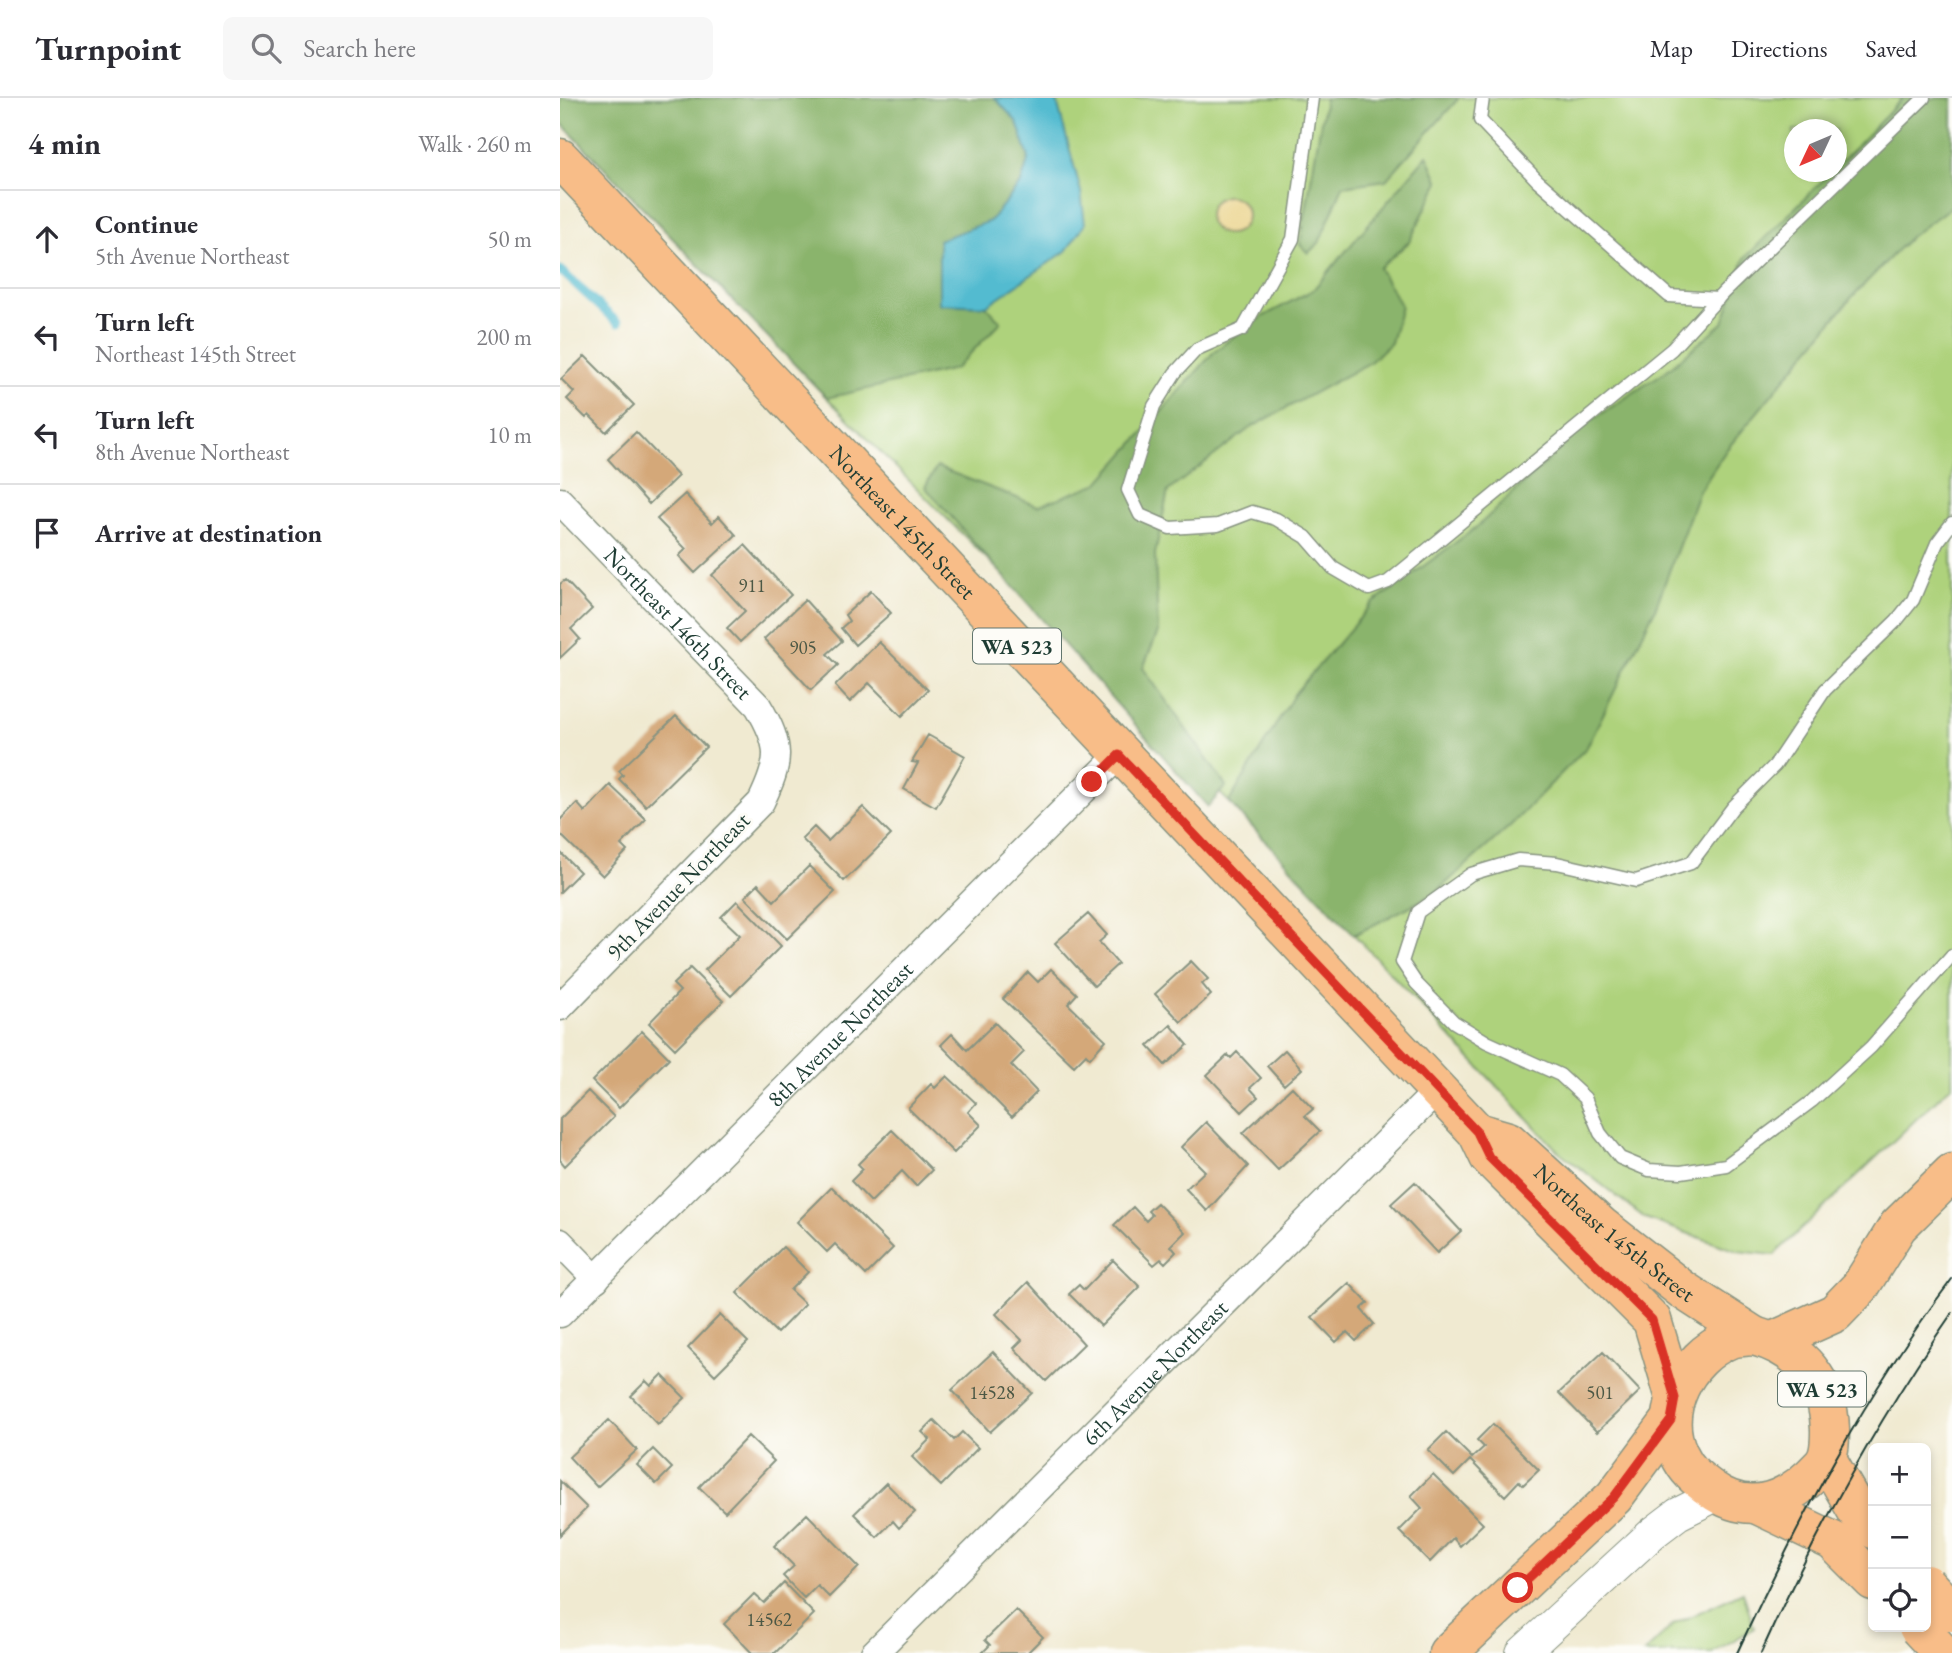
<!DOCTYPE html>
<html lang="en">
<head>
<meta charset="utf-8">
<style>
  :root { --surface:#fff; --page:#f7f7f7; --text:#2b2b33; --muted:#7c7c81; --line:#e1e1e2 }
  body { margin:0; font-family:"EB Garamond",serif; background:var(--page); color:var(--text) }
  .controls { position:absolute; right:21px; bottom:21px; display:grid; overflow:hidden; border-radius:10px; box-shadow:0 4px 10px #0003 }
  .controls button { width:63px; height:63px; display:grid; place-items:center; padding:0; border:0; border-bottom:2px solid var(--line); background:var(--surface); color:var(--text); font:35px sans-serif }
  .compass { position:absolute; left:1224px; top:21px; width:63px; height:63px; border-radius:50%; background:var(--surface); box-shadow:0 4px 10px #0003; rotate:226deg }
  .stop { position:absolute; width:21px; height:21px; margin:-16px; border:5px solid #d93025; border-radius:50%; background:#fff }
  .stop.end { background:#d93025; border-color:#fff; box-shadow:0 2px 7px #0008 }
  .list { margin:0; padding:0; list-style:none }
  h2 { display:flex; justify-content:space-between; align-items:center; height:91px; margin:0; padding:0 28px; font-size:30px }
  h2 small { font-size:23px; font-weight:400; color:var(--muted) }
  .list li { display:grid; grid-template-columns:46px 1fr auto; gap:21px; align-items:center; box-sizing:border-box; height:98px; padding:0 28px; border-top:2px solid var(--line) }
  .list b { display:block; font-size:26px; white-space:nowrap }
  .list p { margin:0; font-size:23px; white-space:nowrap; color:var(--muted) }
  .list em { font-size:23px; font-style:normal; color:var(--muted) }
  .icon { flex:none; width:38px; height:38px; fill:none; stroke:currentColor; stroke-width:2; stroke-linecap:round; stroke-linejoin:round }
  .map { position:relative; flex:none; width:1392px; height:1555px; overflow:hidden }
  header { display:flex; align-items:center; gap:42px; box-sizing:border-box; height:98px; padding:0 35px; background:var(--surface); border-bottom:2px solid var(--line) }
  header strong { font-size:33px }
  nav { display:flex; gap:38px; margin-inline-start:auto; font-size:24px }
  .search { width:490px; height:63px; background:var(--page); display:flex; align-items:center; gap:18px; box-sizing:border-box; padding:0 24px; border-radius:10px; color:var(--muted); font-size:26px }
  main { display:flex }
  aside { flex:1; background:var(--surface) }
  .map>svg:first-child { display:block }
</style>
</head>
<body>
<header>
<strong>Turnpoint</strong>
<div class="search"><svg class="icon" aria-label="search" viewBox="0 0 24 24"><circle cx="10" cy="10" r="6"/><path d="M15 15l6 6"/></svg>Search here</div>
<nav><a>Map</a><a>Directions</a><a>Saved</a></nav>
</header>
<main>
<aside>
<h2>4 min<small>Walk · 260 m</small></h2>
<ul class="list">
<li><svg class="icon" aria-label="ahead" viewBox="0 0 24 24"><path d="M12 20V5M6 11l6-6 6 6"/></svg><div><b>Continue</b><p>5th Avenue Northeast</p></div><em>50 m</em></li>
<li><svg class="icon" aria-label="left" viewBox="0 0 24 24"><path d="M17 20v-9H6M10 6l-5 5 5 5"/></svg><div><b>Turn left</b><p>Northeast 145th Street</p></div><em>200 m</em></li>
<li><svg class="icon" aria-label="left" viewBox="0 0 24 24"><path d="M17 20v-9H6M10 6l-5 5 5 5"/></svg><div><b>Turn left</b><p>8th Avenue Northeast</p></div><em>10 m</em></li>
<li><svg class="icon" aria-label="arrive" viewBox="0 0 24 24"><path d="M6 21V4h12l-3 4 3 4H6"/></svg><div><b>Arrive at destination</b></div></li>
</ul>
</aside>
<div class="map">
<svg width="1392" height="1555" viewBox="0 0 1392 1555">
  <rect width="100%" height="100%" fill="#fdfcf7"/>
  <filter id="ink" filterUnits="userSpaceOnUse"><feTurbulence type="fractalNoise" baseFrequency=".0143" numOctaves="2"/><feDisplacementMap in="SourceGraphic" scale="14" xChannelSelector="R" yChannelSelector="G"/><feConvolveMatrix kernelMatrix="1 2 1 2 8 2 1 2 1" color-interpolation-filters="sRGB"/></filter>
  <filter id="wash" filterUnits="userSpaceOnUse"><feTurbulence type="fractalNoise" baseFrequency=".00686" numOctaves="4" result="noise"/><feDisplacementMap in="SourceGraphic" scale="28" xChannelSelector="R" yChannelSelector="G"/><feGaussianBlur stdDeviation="1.57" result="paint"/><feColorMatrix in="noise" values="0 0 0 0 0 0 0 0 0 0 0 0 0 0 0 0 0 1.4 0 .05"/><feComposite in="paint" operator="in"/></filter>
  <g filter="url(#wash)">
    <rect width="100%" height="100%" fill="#f0ead1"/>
    <path fill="#aed27c" stroke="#668858" stroke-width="2" fill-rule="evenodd" d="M0,0H1392V987L1214,1157L1177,1153L1085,1120L997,1052L669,704L267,300L0,24ZM1234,32H1276V74H1234Z
      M1183,1494L1194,1530L1152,1555H1084L1114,1526Z"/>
    <path fill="#8ab46c" stroke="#547850" stroke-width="2" d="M0,0H435L457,24L469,60L461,85L430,123L379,142V205L426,208L441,224L395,271L267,300L0,24Z
      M765,0H899L826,82L783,88L759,145L748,155L740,147Z
      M1343,0H1392V108L1350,139L1292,199L1167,351L1139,393L1095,511L1027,649L951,727L874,796L794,837L669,704L735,595L812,506L918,428L1026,326L1106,273L1163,225L1185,160L1271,74H1276L1277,68Z
      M867,57L879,84L849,144L819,170L841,208L831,245L809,265L690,330L608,393L595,456L598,534L583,570L666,688L648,709L365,389L377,369L478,408L539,385L653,255L689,226L753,192Z"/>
    <path fill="#eeda9e" stroke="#868c69" stroke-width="2" d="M649 117a19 19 0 1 1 38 0a19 19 0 1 1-38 0Z"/>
    <path fill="#52bbd0" stroke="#387c82" stroke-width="2" d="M435,0H496L521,94L525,126L506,153L426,208L379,206V142L430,123L461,85L469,60L457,24Z"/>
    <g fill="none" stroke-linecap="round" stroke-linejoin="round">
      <path stroke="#52bbd0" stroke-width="9" d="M0,172L58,225"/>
    </g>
    <g id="blocks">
      <path fill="#d4a879" d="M25,258L74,307L46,334L29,317L26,320L7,301L14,294L1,281Z
        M76,334L118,378L89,406L48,361Z
        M125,396L152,425L159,418L176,437L135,475L119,458L126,451L97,421Z
        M185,447L231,497L180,544L167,530L185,513L152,477Z
        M5,482L32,511L11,531L20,541L0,560V486Z
        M311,493L331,515L295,547L281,530L289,523L285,517Z
        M245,502L282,543L267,556L278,567L251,592L204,541Z
        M319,544L368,592L342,618L309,585L290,604L275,588Z
        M116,618L146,649L86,708L59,681L63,677L59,673Z
        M368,637L405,658L376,709L344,691L358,665L352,664Z
        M50,687L86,721L61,747L67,753L43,778L0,736V722L17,705L25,714Z
        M303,709L331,737L284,783L242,741L254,729L268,743Z
        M0,754L20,774L0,794Z
        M249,768L275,794L227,841L185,799L198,786L214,803Z
        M177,803L221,848L171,898L145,872L180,837L161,819Z
        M528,816L547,837L539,844L558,866L534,888L495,845Z
        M631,863L648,881L642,886L651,897L621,924L595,896Z
        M130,870L163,903L115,951L89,925L120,893L113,886Z
        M491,871L517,896L508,906L546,942L530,960L526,956L514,968L443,901L468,874L478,884Z
        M435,925L464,954L451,967L477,994L452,1019L381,947L392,936L407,952Z
        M611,927L628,947L605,967L588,948Z
        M82,933L109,960L59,1010L32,983Z
        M725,952L742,971L724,987L707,968Z
        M677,954L701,980L690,990L698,999L682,1014L647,977L668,957L671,960Z
        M387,978L416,1005L408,1014L421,1027L394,1055L348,1010L371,986L375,990Z
        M732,989L753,1011L745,1018L760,1033L718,1072L683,1035Z
        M28,993L54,1019L5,1068L0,1062V1021Z
        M646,1024L688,1068L647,1113L626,1091L645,1073L621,1049Z
        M332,1032L372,1072L356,1088L342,1073L311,1104L291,1083L303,1071L298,1066Z
        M855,1084L901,1133L877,1155L831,1106Z
        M272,1089L333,1150L306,1177L275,1146L267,1154L237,1124Z
        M597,1105L625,1134L611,1148L616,1154L605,1165L601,1161L594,1167L554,1127L573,1109L586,1123L592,1117L588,1113Z
        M223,1149L248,1174L230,1192L245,1206L217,1235L177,1195Z
        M553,1162L580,1189L541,1228L509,1196L519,1187L524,1192Z
        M468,1184L524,1246L486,1283L454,1250L462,1242L436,1216Z
        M789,1185L808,1205L801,1211L814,1226L796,1243L787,1234L776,1244L752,1219Z
        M160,1217L188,1244L155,1277L128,1250Z
        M433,1254L472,1295L430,1334L392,1292Z
        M1043,1254L1080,1293L1037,1334L999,1295Z
        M102,1277L125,1300L98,1326L71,1298L86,1283L91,1288Z
        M49,1322L77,1352L37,1389L9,1359Z
        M374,1322L394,1342L402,1334L418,1350L381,1388L352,1359L370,1341L362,1334Z
        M933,1326L979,1372L963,1387L959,1383L945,1398L910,1362L894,1378L868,1352L886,1334L912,1360L924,1349L917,1342Z
        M188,1338L214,1363L165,1414L139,1389Z
        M93,1351L112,1370L96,1386L77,1367Z
        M873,1376L923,1426L900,1448L893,1440L870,1464L839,1433L862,1410L851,1398Z
        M0,1383L27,1410L0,1437Z
        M326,1385L355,1414L339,1430L333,1423L317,1439L294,1416Z
        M247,1416L299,1469L269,1499L257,1487L244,1500L223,1478L234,1468L214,1448Z
        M224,1485L254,1516L215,1555H192L164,1526L194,1496L204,1505Z
        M456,1512L483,1539L467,1555H422L430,1547L425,1542Z"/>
    </g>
  </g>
  <g filter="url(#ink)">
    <use href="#blocks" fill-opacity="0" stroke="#889482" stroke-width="2"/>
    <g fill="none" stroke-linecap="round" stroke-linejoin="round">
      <g stroke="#889482" stroke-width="15">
        <path id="service" d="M752,0L733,141L683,231L637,251L615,275L594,308L568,392L580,417L610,430L658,427L692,414L716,421L746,439L773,470L809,491L828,484L1112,251L1163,195L1364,0
          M923,0L920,22L977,82L1109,198L1158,201
          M1392,425L1377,445L1353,502L1337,522L1265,592L1215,667L1173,709L1131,765L1076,783L997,765L958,762L911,776L858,814L842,864L856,885L894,924L927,944L1000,977L1025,1000L1040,1035L1060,1060L1089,1072L1121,1074L1166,1067L1252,1003L1311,949L1392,857"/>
      </g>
      <g stroke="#889482" stroke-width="29">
        <g id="minor">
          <path id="s1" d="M0,403L198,608C222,648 221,663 201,704L0,909"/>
          <path d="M0,1144L36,1181"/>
          <path id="s2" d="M0,1216L559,657"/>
          <path id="s3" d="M314,1555L877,993"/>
        </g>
      </g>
      <g stroke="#889482" stroke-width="34">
        <path id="tertiary" d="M962,1555L1093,1435L1118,1416L1158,1396"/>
      </g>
      <g stroke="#889482" stroke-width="41">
        <g id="primary">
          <path id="s4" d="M0,60L917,1034L929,1059L1092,1222L1115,1300"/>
          <path id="s5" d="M917,1034L948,1043L1041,1128L1123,1192L1194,1238"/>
          <path d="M1194,1238C1241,1251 1269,1283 1270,1332C1270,1344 1270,1358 1262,1367C1231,1401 1192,1421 1151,1391C1137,1381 1126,1372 1119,1356C1098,1313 1126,1260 1168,1242C1175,1239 1185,1239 1194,1238Z"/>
          <path d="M1267,1361L1298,1415L1313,1431"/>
          <path d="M1196,1406L1273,1443L1313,1483"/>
          <path d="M888,1555L1054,1399L1111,1322"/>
        </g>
      </g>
      <g stroke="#889482" stroke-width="41">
        <path id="motorway" d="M1213,1243L1275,1215L1300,1189L1338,1128L1392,1075"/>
      </g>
      <use href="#service" stroke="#fff" stroke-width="12"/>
      <use href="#minor" stroke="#fff" stroke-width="26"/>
      <use href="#tertiary" stroke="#fff" stroke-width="32"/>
      <use href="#primary" stroke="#f8bd88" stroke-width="38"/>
      <use href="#motorway" stroke="#f8bd88" stroke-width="38"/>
      <path stroke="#1f3d34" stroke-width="2" d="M1177,1555C1238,1424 1305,1296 1392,1181
        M1201,1555C1255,1435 1317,1323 1392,1215"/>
      <g stroke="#889482" stroke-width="41" stroke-linecap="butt">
        <path id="primary-bridge" d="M1366,1486L1392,1514
          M1358,1529L1382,1555"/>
      </g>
      <use href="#primary-bridge" stroke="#f8bd88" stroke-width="38"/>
    </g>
  </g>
  <g fill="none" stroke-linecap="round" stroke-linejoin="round" filter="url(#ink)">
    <path stroke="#d93025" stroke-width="9" d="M532,684L559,657L917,1034L929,1059L1092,1222L1115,1300L1111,1322L1054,1399L958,1490"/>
  </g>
  <g text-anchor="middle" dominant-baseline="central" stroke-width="6" stroke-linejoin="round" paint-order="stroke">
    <g font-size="19" fill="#4c5845">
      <text x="192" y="487">911</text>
      <text x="243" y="549">905</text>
      <text x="432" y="1294">14528</text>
      <text x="1040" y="1294">501</text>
      <text x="209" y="1521">14562</text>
    </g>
    <g fill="#fdfcf7" stroke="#62766e" stroke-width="2">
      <rect x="413" y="530.5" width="88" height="35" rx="5"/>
      <rect x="1218" y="1273.5" width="88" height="35" rx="5"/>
    </g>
    <g font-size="21" font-weight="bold" fill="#1f3d34">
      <text x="457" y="548">WA 523</text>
      <text x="1262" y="1291">WA 523</text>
    </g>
    <g font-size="23" fill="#1f3d34" stroke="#fdfcf7">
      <text stroke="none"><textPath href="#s4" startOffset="500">Northeast 145th Street</textPath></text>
      <text stroke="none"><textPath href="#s1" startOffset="170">Northeast 146th Street</textPath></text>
      <text transform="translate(118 788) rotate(-46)">9th Avenue Northeast</text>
      <text stroke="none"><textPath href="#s2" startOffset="396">8th Avenue Northeast</textPath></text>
      <text stroke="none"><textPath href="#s5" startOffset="173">Northeast 145th Street</textPath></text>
      <text stroke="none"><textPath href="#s3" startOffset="397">6th Avenue Northeast</textPath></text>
    </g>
  </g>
</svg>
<div class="controls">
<button>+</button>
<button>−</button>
<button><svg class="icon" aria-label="locate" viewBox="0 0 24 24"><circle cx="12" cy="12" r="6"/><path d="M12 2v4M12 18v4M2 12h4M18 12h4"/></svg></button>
</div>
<svg class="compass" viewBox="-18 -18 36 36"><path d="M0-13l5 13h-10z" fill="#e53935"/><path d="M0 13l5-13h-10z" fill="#7c7c81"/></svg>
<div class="stop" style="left:958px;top:1490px"></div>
<div class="stop end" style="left:532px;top:684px"></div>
</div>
</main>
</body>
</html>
